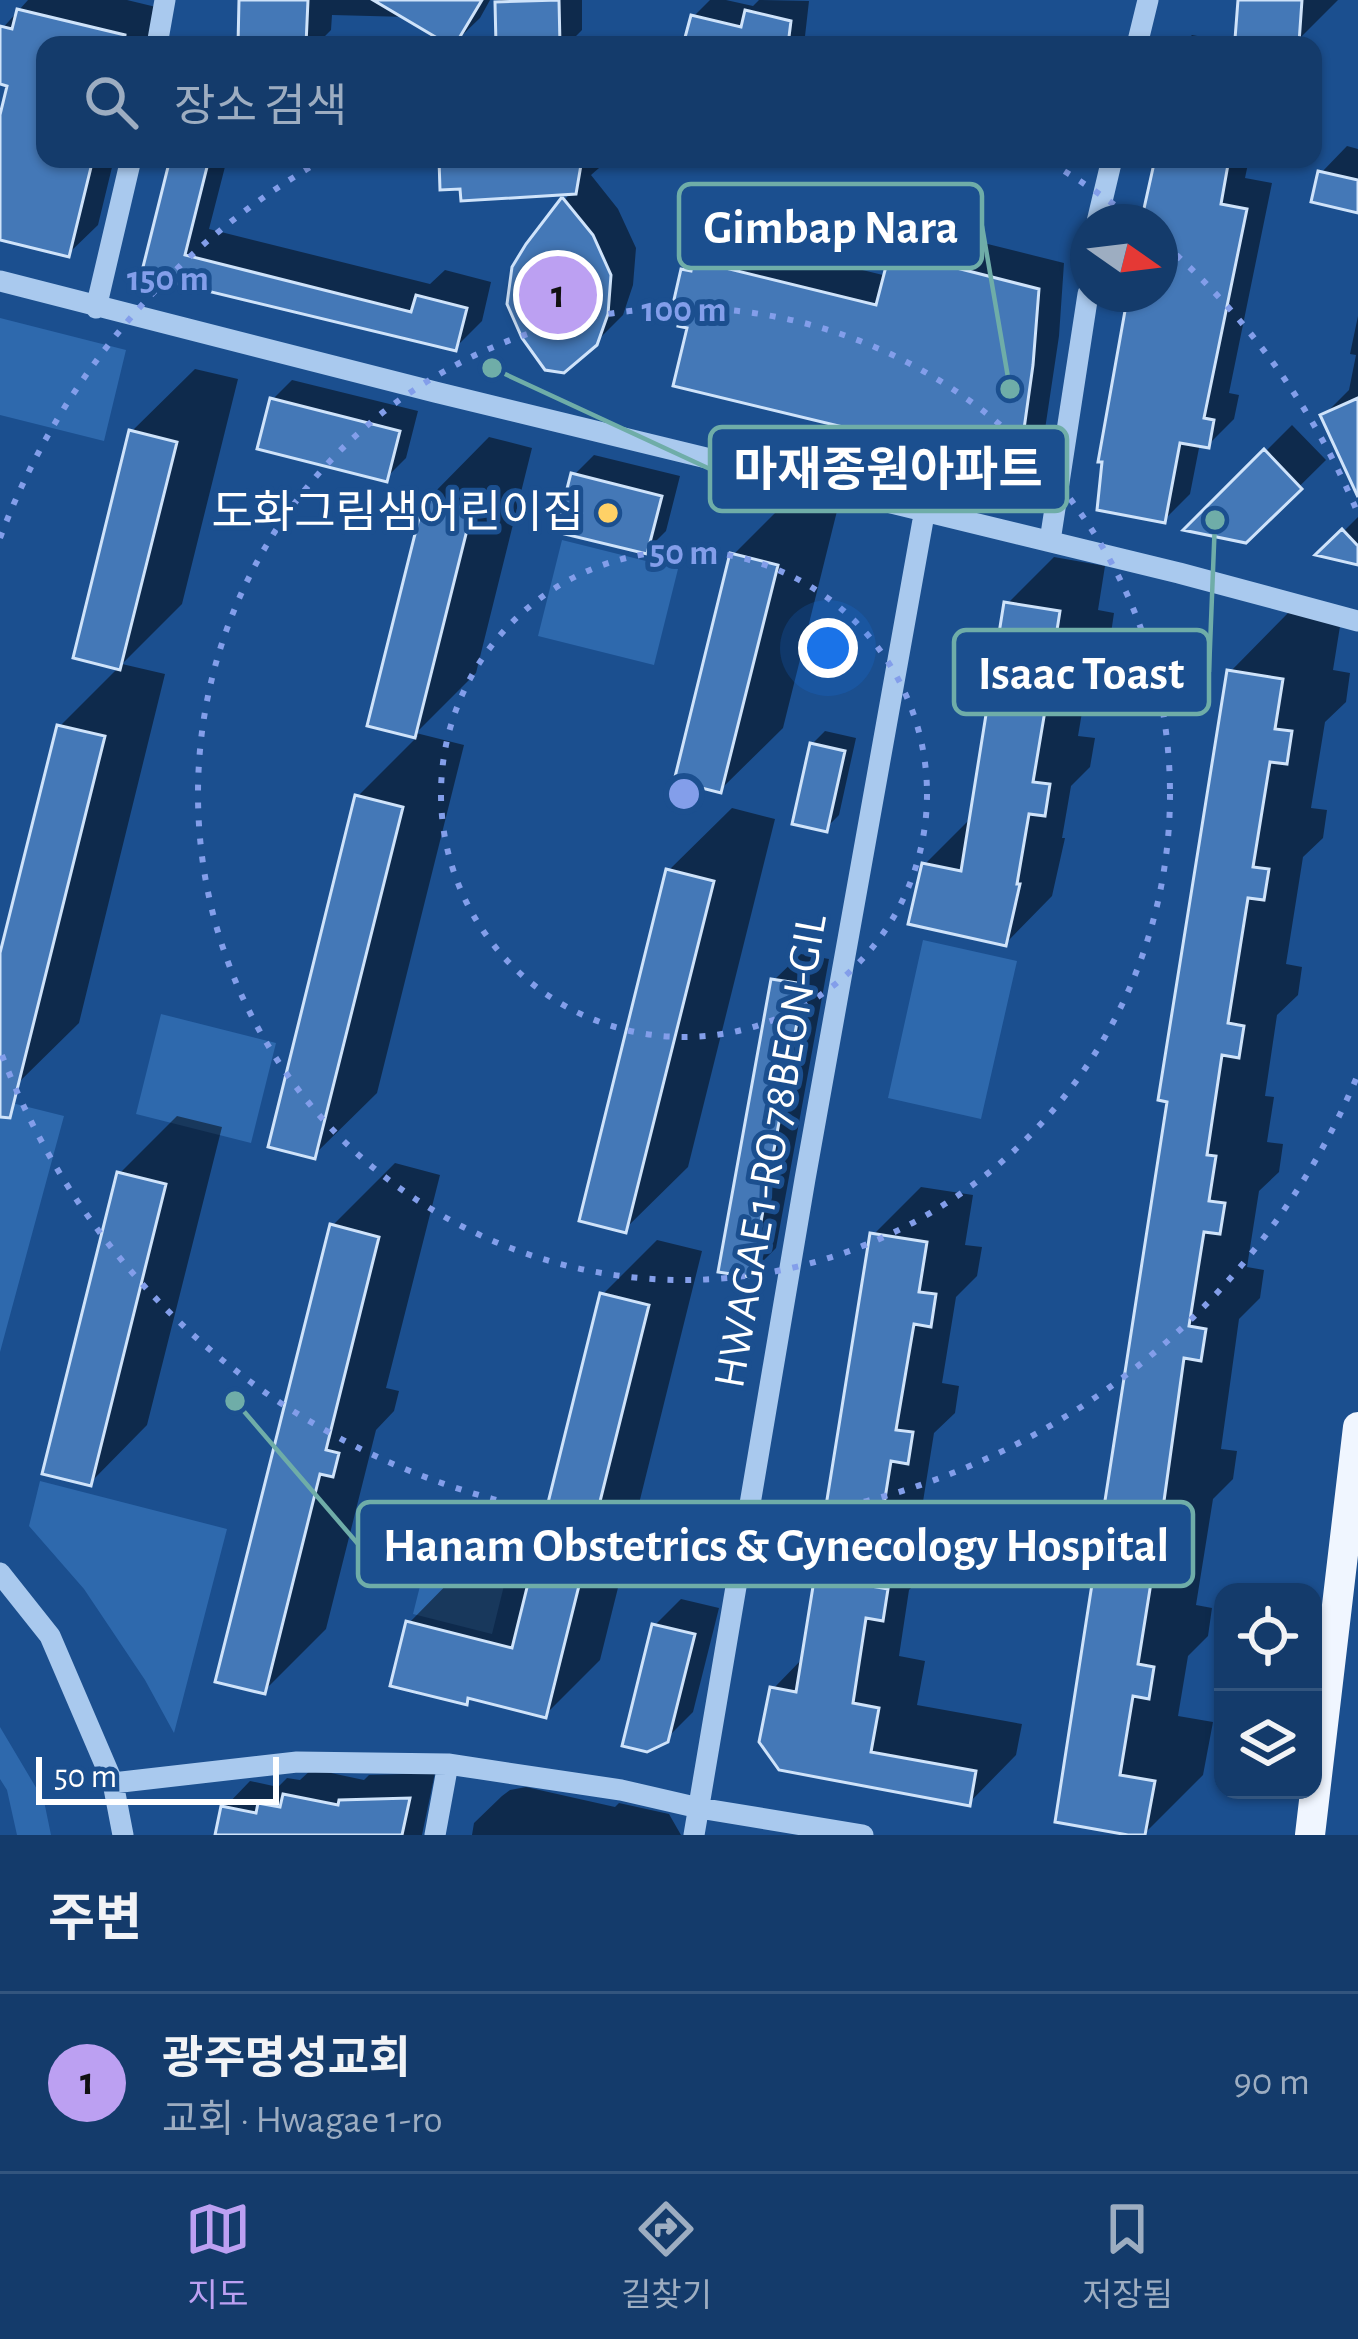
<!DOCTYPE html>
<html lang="ko">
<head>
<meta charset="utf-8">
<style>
  :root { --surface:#143b6b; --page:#214673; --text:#f1f3f6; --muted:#9dadc1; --line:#33557e; --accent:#bca0f2 }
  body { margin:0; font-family:"Alegreya Sans","Noto Sans KR",sans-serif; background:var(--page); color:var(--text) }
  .controls { position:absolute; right:36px; bottom:36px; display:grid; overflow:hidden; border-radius:24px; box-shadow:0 3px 9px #0004 }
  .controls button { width:108px; height:108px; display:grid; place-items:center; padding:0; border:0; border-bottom:3px solid var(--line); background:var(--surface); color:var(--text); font:60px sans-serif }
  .compass { position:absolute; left:1070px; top:204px; width:108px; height:108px; border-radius:50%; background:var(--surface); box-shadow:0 3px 9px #0004; rotate:104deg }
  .scale { position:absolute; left:36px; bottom:30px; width:243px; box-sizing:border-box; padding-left:12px; border:6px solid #fff; border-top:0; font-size:33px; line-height:42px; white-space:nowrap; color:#fff; -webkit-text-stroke:9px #1b4f8f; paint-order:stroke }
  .you { position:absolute; left:828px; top:648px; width:42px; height:42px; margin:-30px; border:9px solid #fff; border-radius:50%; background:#1a73e8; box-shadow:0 0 0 18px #1a73e833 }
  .badge { display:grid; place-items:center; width:78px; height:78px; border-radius:50%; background:var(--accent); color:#111; font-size:39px; font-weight:700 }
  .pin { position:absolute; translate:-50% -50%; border:6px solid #fff; box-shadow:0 3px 12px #0006 }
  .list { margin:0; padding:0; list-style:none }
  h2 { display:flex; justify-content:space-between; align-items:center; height:156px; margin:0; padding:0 48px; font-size:51px }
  h2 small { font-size:39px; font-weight:400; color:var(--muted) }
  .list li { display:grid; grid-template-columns:78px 1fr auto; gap:36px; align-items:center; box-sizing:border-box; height:180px; padding:0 48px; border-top:3px solid var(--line) }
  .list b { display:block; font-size:45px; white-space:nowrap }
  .list p { margin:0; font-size:39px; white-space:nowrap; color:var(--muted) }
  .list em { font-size:39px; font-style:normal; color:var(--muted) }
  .icon { flex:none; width:66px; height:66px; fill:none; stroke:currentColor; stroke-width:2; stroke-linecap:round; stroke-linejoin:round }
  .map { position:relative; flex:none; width:1358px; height:1835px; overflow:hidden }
  .search { position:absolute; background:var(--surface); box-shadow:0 3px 9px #0004; left:36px; right:36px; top:36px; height:132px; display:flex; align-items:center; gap:30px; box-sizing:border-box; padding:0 42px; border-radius:24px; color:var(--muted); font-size:45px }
  .sheet { height:336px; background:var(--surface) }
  nav { display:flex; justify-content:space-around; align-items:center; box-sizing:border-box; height:168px; border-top:3px solid var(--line); background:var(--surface); font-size:33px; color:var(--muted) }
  nav a { display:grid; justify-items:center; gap:6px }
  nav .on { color:var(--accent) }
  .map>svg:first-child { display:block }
</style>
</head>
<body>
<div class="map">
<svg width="1358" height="1835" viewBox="0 0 1358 1835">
  <rect width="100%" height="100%" fill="#1b4f8f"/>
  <path fill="#2e69ad" d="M0,318L126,350L104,441L0,415Z
    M562,540L678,569L654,665L538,636Z
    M923,940L1017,961L981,1119L888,1098Z
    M161,1014L276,1043L251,1143L136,1114Z
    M0,1100L64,1116L0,1352Z
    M40,1481L227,1529L174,1733L145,1680L84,1589L29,1526Z
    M435,1526L514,1545L492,1634L413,1614Z
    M0,1727L44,1801L51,1835H17L7,1790L0,1779Z"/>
  <path fill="#0007" d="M28,0H127L156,7L147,45H45V159H114L98,225L68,254L0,237V127L11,84L0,81V31Z
    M242,0H490L480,18L453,44L408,17L332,15L331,30L316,45H241Z
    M501,0H582V30L571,41V45H499L498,3Z
    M710,0H726L753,6L759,0L809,1L804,45H686L693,17Z
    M1241,0H1338L1298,40Z
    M1192,35L1246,45H1182Z
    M1347,146L1358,149V209L1321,173Z
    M173,159H227L209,229L430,284L445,270L491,282L482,321L455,348L145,272Z
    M442,159H600L599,168L591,175L618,209L636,248L633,285L623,315L595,343L528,245L571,192L463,185Z
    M1158,159H1249L1245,178L1272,183L1229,393L1239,395L1234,419L1208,445L1200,443L1190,494L1164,520L1131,294H1160V222H1145Z
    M919,227L1064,263L1059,336L1041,456L1015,482L879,433L690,326L684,270L710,244L713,245L723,236L887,276L892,253Z
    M1358,316V490L1323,416L1349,390L1356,355L1350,354Z
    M195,369L238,379L182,604L122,664L165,674L79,1023L16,1085L0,1081V966L60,726L120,666L132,431Z
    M292,380L418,411L406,458L386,478L272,400Z
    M1292,425L1326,460L1245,540L1189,528Z
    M489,437L532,448L476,673L416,733L464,745L377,1093L314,1155L358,796L418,736L371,724L427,500Z
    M594,455L680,476L666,531L646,551L574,475Z
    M796,492L839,503L783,728L720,790L733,555Z
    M1358,517V562L1321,554Z
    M1054,557L1105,566L1098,610L1114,613L1110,640L1091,659L1078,736L1095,738L1090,767L1071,786L1062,838H1065L1052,896L1006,943L925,864L973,816L1007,604Z
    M1289,612L1341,620L1333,670L1350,673L1346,702L1325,722L1311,808L1327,810L1323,838L1303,857L1286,964L1302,967L1298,995L1277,1015L1265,1096L1274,1097L1267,1142L1283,1144L1279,1172L1259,1191L1247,1267L1264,1270L1260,1298L1239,1319L1221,1449L1237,1451L1233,1479L1213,1499L1196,1605L1212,1608L1208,1636L1188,1656L1178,1716L1213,1722L1203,1775L1143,1835L1059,1819L1170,1099L1230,672Z
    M825,731L856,738L839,815L826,828L812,744Z
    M732,808L775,819L688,1167L625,1229L669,870Z
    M801,954L829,959L776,1248L750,1274L774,980Z
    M177,1116L222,1127L147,1425L90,1483L120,1173Z
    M395,1163L440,1175L386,1388L399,1391L394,1411L376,1430L326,1629L264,1691L332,1226Z
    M921,1187L973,1195L965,1245L982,1247L977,1276L956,1297L942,1383L959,1386L955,1413L934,1433L917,1539L934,1542L929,1570L909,1590L899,1656L925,1661L917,1705L1022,1724L1016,1755L969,1803L780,1768L773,1689L805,1656L873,1235Z
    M657,1240L702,1251L600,1660L546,1714L472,1696L466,1702L409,1623L463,1568L530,1585L603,1294Z
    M681,1599L719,1608L693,1712L666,1739L655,1625Z
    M312,1769L364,1780L369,1775L435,1773L422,1835H218L224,1808L250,1781L278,1787L287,1778L300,1780Z
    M526,1787L615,1807L619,1803L669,1814L681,1835H472L474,1823L502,1796L510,1790Z"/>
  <path fill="#4478b7" stroke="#cfe3fa" stroke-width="3" d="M239,0H308L306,45H238Z
    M373,0H482L455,45H449Z
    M559,0L560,45H496L495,2Z
    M1238,0H1302L1299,43L1235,39Z
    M17,9L125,35L124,45H45V159H93L69,257L0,240V115L7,86L0,84V26L12,29Z
    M745,10L791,21L788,45H683L691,15L741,27Z
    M170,159H209L185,255L411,312L416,295L467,308L456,351L141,275Z
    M439,159H582L576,194L461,201L460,189L440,190Z
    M1155,159H1229L1221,204L1247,209L1204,418L1214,420L1209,448L1180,443L1165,523L1097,510L1102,462H1098L1128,294H1160V222H1141Z
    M1318,171L1358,180V213L1311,202Z
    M562,197L593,235L611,275L608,314L597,345L564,373L545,370L522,338L507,304L512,267L526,244Z
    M890,251L1039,289L1033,365L1016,486L875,450L876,435L673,386L687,328L678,326L683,306L673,304L681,269L691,271L693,260L876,305Z
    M270,398L400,431L387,482L257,449Z
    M1358,398V497L1320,415Z
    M129,430L177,442L120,670L73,658Z
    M1264,449L1302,489L1246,543L1183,530Z
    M571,473L662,496L647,554L556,532Z
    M424,498L472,510L415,738L367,726Z
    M1342,529L1358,546V565L1315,555Z
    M730,553L778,565L721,793L674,781Z
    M1004,602L1060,611L1053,656L1069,658L1064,690L1049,687L1033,782L1050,784L1045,816L1029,814L1017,884H1020L1006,946L908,924L922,863L961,871Z
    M1227,670L1283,679L1275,729L1292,731L1287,764L1270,762L1253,867L1269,869L1264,900L1248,898L1228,1023L1244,1026L1239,1058L1222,1055L1207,1155L1216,1156L1209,1201L1225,1203L1220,1234L1204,1232L1189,1326L1206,1329L1201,1361L1184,1358L1163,1508L1179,1510L1174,1542L1158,1539L1138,1664L1154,1667L1149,1699L1133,1696L1120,1775L1155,1781L1145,1835H1128L1055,1822L1167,1102L1158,1100Z
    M57,725L105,736L10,1118L0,1117V953Z
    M810,743L845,751L827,832L792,824Z
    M355,795L403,807L315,1159L268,1147Z
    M666,869L714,881L626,1233L579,1221Z
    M771,979L804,984L751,1277L718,1272Z
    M117,1172L166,1184L91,1486L42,1474Z
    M330,1224L379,1237L326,1450L339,1453L333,1477L320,1474L265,1694L215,1682Z
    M870,1233L927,1242L919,1292L936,1294L931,1327L914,1324L896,1430L913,1432L908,1464L891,1461L871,1586L888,1589L883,1621L866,1618L853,1703L879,1708L871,1752L976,1771L970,1806L779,1770L759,1742L770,1687L796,1692Z
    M600,1293L649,1305L546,1718L468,1698L467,1705L390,1686L406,1621L512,1648Z
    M652,1624L695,1634L668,1742L647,1752L622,1746Z
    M283,1794L338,1805L339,1800L410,1798L402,1835H215L221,1806L256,1813L258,1803L280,1807Z"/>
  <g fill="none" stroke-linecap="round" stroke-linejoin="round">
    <path stroke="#a9c9ee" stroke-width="21" d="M157,45L165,0
      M1137,45L1148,0
      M1097,222L1112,159
      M0,281L435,392L1179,573L1358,621
      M96,308L131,159
      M1050,541L1088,294
      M0,1573L50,1636L113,1783L123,1835
      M113,1783L297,1762L448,1764L621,1790L699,1808L863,1835
      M435,1835L448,1764
      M694,1835L805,1179L925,509"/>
    <path stroke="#f0f6ff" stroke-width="30" d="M1310,1835L1358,1427"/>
  </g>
  <g fill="none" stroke="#839eea" stroke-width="6" stroke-dasharray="6 12">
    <circle cx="684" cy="794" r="243"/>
    <circle cx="684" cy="794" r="486"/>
    <path d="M1356 1079A730 730 0 0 1 0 1050M0 538A730 730 0 0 1 319 162M1049 162A730 730 0 0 1 1133 219M1163 243A730 730 0 0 1 1356 509"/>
  </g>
  <circle fill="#ffd166" stroke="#1b4f8f" stroke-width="4.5" cx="608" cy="513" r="12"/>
  <g text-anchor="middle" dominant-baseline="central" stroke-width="10" stroke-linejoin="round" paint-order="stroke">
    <g font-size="45" fill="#fff" stroke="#1b4f8f" text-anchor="end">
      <text x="584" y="513">도화그림샘어린이집</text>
    </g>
    <g font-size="45" fill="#fff" stroke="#1b4f8f">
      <text transform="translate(771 1151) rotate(-80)">HWAGAE 1-RO 78BEON-GIL</text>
    </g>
  </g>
  <circle cx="684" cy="794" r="18" fill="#839eea" stroke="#1b4f8f" stroke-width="6"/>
  <g font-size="36" text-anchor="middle" font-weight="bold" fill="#839eea" stroke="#1b4f8f" stroke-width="10" stroke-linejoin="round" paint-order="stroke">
    <text x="168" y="290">150 m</text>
    <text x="684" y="321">100 m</text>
    <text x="684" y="564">50 m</text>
  </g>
  <path fill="none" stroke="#6fada8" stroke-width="4.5" d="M1010 389L982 226M492 368L710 469M1215 520L1209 672M235 1401L358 1544"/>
  <g fill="#6fada8" stroke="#1b4f8f" stroke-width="4.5">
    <circle cx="1010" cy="389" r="12"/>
    <circle cx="492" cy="368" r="12"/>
    <circle cx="1215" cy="520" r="12"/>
    <circle cx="235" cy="1401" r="12"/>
  </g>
  <g fill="#1b4f8f" stroke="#6fada8" stroke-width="4.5">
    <rect x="679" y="184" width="303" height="84" rx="12"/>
    <rect x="710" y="427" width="357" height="84" rx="12"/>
    <rect x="954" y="630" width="255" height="84" rx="12"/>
    <rect x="358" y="1502" width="835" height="84" rx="12"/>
  </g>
  <g font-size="48" text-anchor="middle" font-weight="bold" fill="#fff">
    <text x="831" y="243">Gimbap Nara</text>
    <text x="888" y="486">마재종원아파트</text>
    <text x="1081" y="689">Isaac Toast</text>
    <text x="776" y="1561">Hanam Obstetrics &amp; Gynecology Hospital</text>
  </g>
</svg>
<div class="controls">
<button><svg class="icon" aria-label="locate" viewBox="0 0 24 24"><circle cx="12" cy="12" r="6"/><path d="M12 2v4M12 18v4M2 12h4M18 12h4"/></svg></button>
<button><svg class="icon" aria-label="layers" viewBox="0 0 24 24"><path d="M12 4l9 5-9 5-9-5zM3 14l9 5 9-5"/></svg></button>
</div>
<svg class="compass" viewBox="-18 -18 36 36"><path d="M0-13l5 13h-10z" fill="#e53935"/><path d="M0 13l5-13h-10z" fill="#9dadc1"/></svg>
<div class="scale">50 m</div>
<div class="you"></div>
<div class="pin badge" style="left:558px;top:295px">1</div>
<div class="search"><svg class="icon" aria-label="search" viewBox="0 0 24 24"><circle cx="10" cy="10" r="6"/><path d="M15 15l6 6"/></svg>장소 검색</div>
</div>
<section class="sheet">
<h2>주변<small></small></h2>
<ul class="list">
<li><span class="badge">1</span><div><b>광주명성교회</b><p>교회 · Hwagae 1-ro</p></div><em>90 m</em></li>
</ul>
</section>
<nav>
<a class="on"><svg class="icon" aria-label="map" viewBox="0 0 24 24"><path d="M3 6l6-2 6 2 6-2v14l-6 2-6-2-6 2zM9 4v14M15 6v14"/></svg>지도</a>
<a><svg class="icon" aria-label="directions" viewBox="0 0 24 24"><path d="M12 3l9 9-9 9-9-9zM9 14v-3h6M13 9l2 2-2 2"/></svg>길찾기</a>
<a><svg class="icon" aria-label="saved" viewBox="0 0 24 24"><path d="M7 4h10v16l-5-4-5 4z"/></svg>저장됨</a>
</nav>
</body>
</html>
